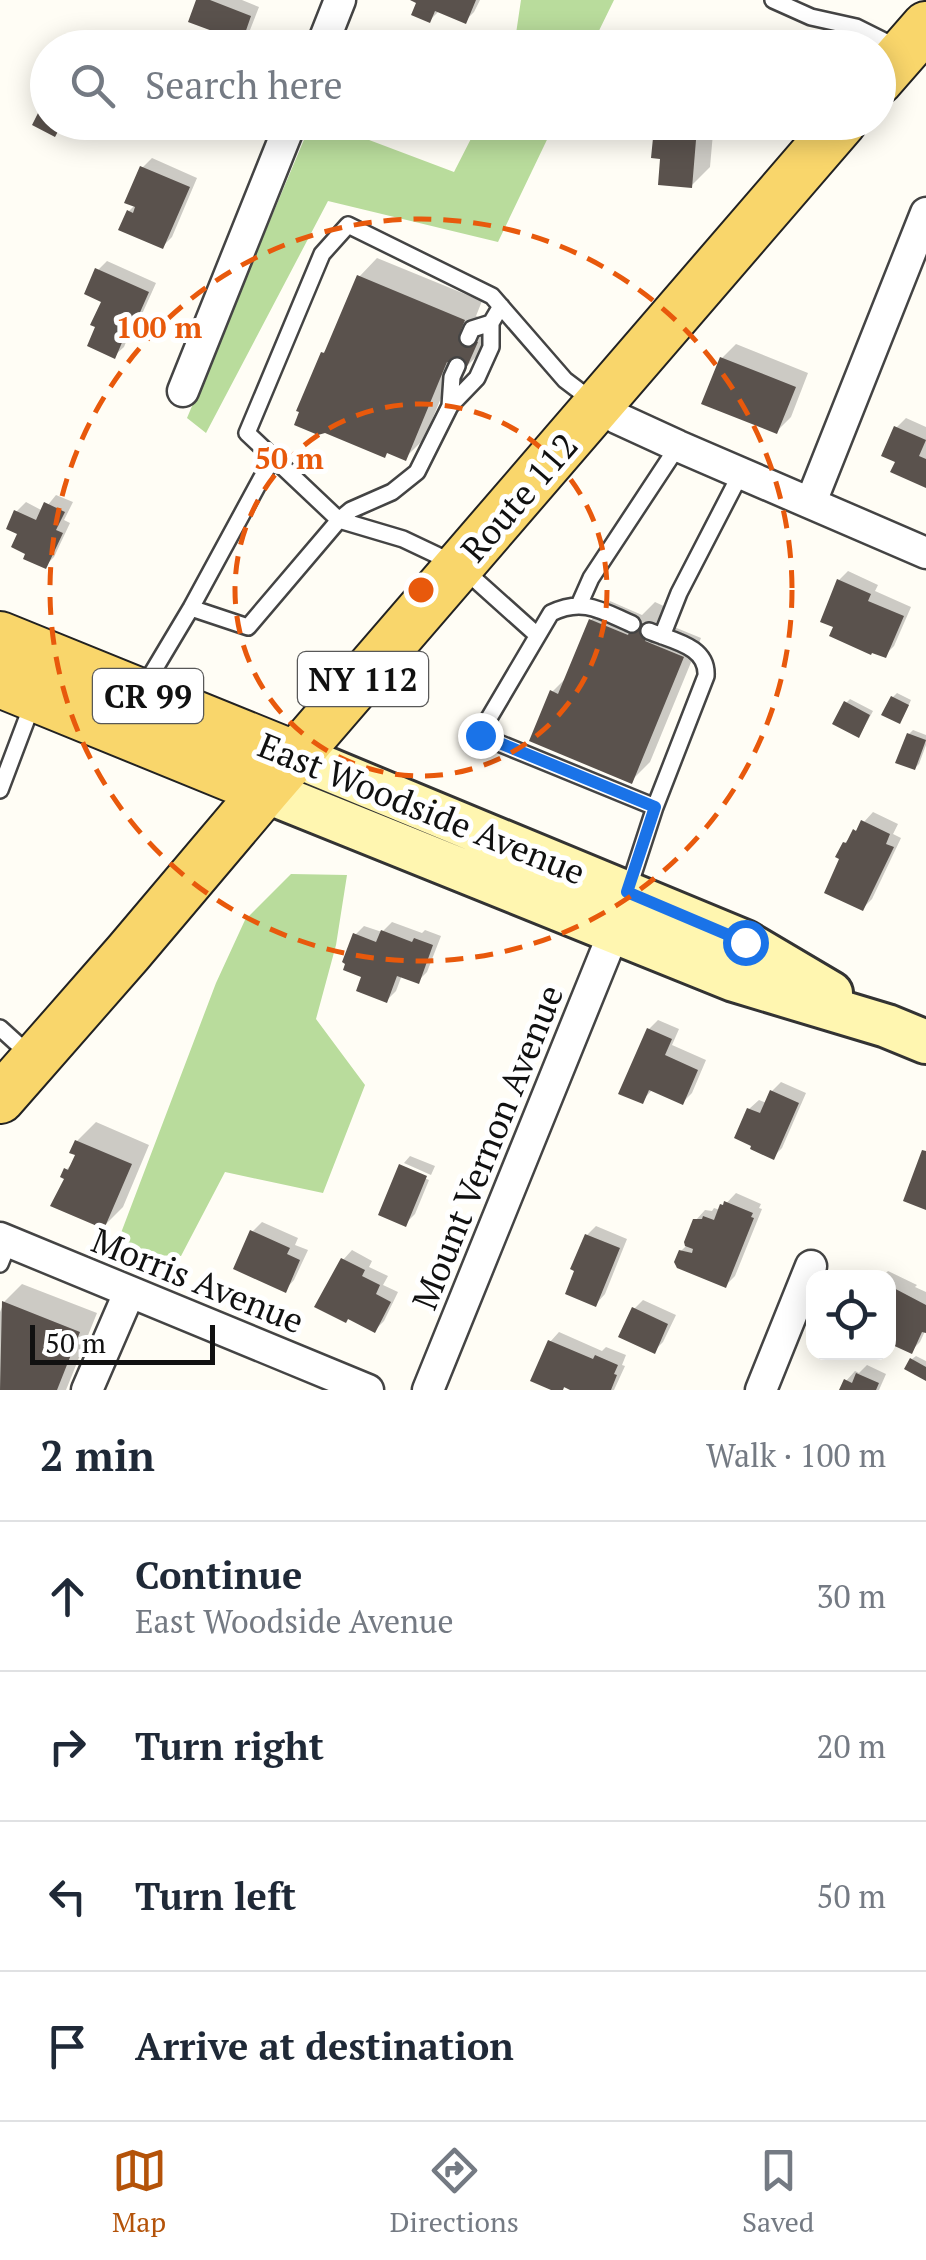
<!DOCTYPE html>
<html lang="en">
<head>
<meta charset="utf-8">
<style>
  :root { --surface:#fff; --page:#f2f2f3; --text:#1f2937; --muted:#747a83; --line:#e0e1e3; --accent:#b45309 }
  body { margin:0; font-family:"PT Serif",serif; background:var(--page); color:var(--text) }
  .controls { position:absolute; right:30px; bottom:30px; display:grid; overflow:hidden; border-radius:20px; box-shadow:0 5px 25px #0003 }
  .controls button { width:90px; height:90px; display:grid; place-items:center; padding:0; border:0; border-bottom:2px solid var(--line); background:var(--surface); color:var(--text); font:50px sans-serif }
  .scale { position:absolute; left:30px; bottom:25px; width:185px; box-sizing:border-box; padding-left:10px; border:5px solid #111; border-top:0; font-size:28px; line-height:35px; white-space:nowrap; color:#111; -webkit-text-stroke:8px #fff; paint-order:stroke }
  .stop { position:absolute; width:30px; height:30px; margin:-22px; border:8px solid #1a73e8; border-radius:50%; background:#fff }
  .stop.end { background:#1a73e8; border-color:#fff; box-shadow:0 2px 10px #0008 }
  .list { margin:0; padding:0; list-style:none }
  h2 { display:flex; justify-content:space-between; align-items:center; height:130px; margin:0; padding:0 40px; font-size:42px }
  h2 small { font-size:32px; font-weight:400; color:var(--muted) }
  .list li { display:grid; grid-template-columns:65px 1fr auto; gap:30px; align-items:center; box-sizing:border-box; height:150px; padding:0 40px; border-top:2px solid var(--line) }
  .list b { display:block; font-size:38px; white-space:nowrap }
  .list p { margin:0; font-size:32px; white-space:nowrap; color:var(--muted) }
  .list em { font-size:32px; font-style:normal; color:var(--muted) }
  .icon { flex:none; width:55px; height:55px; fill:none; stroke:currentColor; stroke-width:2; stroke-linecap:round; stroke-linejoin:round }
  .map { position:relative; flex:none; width:926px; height:1390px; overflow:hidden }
  .search { position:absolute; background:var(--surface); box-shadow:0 5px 25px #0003; left:30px; right:30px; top:30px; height:110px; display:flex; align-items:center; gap:25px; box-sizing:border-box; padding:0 35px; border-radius:55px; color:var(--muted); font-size:38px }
  .sheet { height:730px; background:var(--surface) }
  nav { display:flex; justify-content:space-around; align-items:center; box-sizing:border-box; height:140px; border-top:2px solid var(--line); background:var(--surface); font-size:28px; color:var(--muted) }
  nav a { display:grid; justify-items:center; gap:5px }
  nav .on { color:var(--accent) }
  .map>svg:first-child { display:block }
</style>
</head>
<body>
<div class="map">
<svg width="926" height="1390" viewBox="0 0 926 1390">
  <rect width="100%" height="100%" fill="#fffdf5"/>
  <path fill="#b9dc9c" d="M521,0H614L591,47H514Z
    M311,123H324L454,172L479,123H555L498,242L328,201L206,433L187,418Z
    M291,874L347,875L336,945L316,1019L365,1085L323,1193L225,1172L181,1256L113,1254L216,983L245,920Z"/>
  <path fill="#0003" d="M199,0H242L259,7L250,30L241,39Z
    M417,0H480L474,12L465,21L440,10L430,20Z
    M663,122H714L710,167L691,186L663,156L656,129Z
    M152,158L197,178L172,237L163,246L129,211L135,205L142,168Z
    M377,258L482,301L476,316L495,323L485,348L466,367L456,362L424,439L405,458L323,353L329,347L359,277Z
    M107,261L156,283L138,323L131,330L124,347L114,356L98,270Z
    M736,344L808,373L791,417L777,431L722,358Z
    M906,418L926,427V485L898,461L896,428Z
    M56,495L73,502L64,520L70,523L54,557L45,566L20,533L16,512L26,502L43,511Z
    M848,571L878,585L875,591L911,607L894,646L885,655L839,580Z
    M610,601L642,615L655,602L668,608L662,622L701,638L650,762L631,781L552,692L568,676L591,620Z
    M897,693L911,700L903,717L893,697Z
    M850,699L873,711L862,731L846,703Z
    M913,730L926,735V745L919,764L915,768L909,734Z
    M873,812L898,824L893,834L901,838L872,899L863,908L845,843Z
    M392,922L422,933L425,930L441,936L427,972L418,981L402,975L396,991L387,1000L364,976L355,935L364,926L382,932Z
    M658,1020L679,1029L672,1045L706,1060L692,1093L683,1102L653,1089L642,1101L649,1029Z
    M781,1082L806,1093L782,1148L773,1157L749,1109L759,1100L767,1103L772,1091Z
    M96,1122L149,1145L123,1207L104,1226L66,1170L75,1161L77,1141Z
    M410,1156L435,1166L431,1175L404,1163Z
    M402,1165V1168L429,1180L415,1214L405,1224L381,1214Z
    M736,1193L761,1204L759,1208L762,1209L735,1276L726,1285L681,1251L687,1245L696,1220L705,1210L712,1211L714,1208L720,1210Z
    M262,1222L298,1238L295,1245L308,1250L294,1280L285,1290L252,1232Z
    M596,1226L627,1239L605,1294L596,1304L578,1269L587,1235Z
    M352,1250L372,1261L369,1267L388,1276L383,1285L398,1292L384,1321L375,1330L349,1317L343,1260Z
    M888,1271L917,1285L915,1287L926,1292V1329L920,1342L911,1351L888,1341V1278H881Z
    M22,1284L97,1313L66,1390H0V1312L4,1302Z
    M643,1300L676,1315L663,1342L654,1351L634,1309Z
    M559,1332L602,1351L606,1347L626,1355L622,1365L625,1366L614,1390H577L566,1386L562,1390H558L550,1342Z
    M916,1356L926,1361V1377L912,1359Z
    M867,1365L886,1374L879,1390H842L846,1381L855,1371L859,1373Z"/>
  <path fill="#5a524d" d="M196,0H210L251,16L242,42L188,22Z
    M410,0H476L466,24L435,11L430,23L411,15L416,3Z
    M39,111L48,116V122H63L55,137L32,125Z
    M148,122H196L190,135L176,129L171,140L145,130Z
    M669,122H703L696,140L692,188L658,185L660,159L651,158L654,128L667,130Z
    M140,166L190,187L163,249L118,230L127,210L133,213L135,207L124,203Z
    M95,268L149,292L130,335L126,333L115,359L87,346L95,327L90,325L101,302L84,294Z
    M357,275L465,320L459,335L478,342L466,369L447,362L406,461L387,453L385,458L325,433L318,435L294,425L299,412L296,411L321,352L324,353Z
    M720,357L796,387L777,434L701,404Z
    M894,426L926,440L919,456L926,459V488L890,472L895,462L881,456Z
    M44,502L65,512L56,530L63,533L46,569L23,559L25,554L11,547L17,534L6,529L14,510L36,520Z
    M837,579L871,594L868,601L904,616L886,658L872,653L871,655L829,636L833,627L820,622Z
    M589,619L628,635L634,620L651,627L645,641L684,657L632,784L529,741L550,690L558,694Z
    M891,696L909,705L900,724L881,715Z
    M844,701L870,715L859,738L832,724Z
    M907,733L926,740L915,770L895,763Z
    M861,820L890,834L886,844L894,847L863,911L824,893L839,859L835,857L843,842L846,843L853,829L856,831Z
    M381,930L412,942L414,938L433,945L419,984L397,976L387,1003L356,991L361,977L343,970L345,964L342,962L353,933L376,942Z
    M647,1028L672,1039L665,1055L698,1070L683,1105L649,1090L643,1104L618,1094Z
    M770,1090L799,1103L774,1160L750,1149L751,1146L734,1138L747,1108L760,1113Z
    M75,1140L132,1164L104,1229L50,1206L64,1179L60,1177L64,1168L68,1170L75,1155L69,1153Z
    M922,1150L926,1151V1210L903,1201Z
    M399,1164L427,1176L406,1227L378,1215Z
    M724,1201L753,1213L751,1217L754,1218L726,1288L677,1268L674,1262L679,1250L692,1253L693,1249L685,1246L684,1242L693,1219H702L703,1216L714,1220L720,1204L723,1205Z
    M250,1230L290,1248L287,1254L300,1260L286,1293L233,1269Z
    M585,1234L620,1248L596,1307L565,1294L574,1271L570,1269Z
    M341,1258L365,1270L362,1276L380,1285L376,1294L391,1302L375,1333L348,1319L346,1323L314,1307Z
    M888,1285L926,1305V1333L922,1332L912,1354L888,1343Z
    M2,1301L80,1332L57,1390H0Z
    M632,1307L668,1324L655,1354L618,1337Z
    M548,1340L593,1359L595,1355L618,1365L614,1374L617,1375L611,1390H570L564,1387L563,1390H551L530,1381Z
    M910,1358L926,1367V1381L904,1369Z
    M856,1373L879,1383L876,1390H839L844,1379L852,1383Z"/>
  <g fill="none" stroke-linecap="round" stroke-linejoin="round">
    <g stroke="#444" stroke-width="20">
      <path id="lane" d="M773,0L811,17L856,27L900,49
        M468,338L472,329L491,323
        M450,406L452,377L457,366
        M579,605L591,578L678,446
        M191,608L248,627L339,520L351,510L392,492L417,472L450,406L477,378L491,347V323L501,306
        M649,631C673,641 708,646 706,676L655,807
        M537,635L460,566L403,539L339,520L247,433L322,254L348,225L492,296L565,380L594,402
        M662,636L679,593L741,473
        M142,690L191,608L273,457
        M0,790L34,700
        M628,890L655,807L479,735L551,613C583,597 602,611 632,624
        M0,1028L32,1057
        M0,1264L9,1242"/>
    </g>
    <g stroke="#444" stroke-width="35">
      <path id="street" d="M321,48L340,0
        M183,391L291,122
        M598,405L617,418L678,446L926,553
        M811,502L926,213
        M0,1238L368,1390
        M87,1390L129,1293
        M428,1390L614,932
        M761,1390L811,1266"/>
    </g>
    <g stroke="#333" stroke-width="48">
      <path id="secondary" d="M296,756L745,942L831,993
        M265,791L734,980L887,1026L926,1042"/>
    </g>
    <g stroke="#222" stroke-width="52">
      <path id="primary" d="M878,81L926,26
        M0,636L296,756
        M0,683L265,791
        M0,1099L128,953L265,791L842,122"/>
    </g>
    <use href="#lane" stroke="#fff" stroke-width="15"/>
    <use href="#street" stroke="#fff" stroke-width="30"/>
    <use href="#secondary" stroke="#fff6b0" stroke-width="42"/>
    <use href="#primary" stroke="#f9d66b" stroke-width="48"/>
  </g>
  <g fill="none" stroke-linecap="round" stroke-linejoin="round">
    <path stroke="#1a73e8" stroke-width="12" d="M480,735L655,807L627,892L745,942"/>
  </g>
  <g fill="none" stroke="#e8590c" stroke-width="5" stroke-dasharray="18 12">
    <circle cx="421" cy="590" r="186"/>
    <circle cx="421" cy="590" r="371"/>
  </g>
  <g text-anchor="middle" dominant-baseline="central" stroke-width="10" stroke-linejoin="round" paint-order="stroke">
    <g fill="#fff" stroke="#585858" stroke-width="2.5">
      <rect x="298" y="652" width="130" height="54" rx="8"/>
      <rect x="93" y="669" width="110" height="54" rx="8"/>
    </g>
    <g font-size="32" font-weight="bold" fill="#111">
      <text x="363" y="679">NY 112</text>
      <text x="148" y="696">CR 99</text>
    </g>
    <g font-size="35" fill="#111" stroke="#fff">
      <text transform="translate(519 497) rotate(-49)">Route 112</text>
      <text transform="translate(422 808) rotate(22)">East Woodside Avenue</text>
      <text transform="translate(487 1147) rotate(-68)">Mount Vernon Avenue</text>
      <text transform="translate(198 1280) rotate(22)">Morris Avenue</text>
    </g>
  </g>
  <circle cx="421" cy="590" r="15" fill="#e8590c" stroke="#fff" stroke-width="5"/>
  <g font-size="30" text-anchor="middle" font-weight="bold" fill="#e8590c" stroke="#fff" stroke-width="10" stroke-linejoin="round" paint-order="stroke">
    <text x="159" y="338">100 m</text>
    <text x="289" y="469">50 m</text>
  </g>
</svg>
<div class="controls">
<button><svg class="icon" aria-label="locate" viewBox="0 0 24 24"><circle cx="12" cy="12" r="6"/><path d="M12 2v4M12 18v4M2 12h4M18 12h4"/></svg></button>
</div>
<div class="scale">50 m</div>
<div class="stop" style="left:745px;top:942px"></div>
<div class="stop end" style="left:480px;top:735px"></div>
<div class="search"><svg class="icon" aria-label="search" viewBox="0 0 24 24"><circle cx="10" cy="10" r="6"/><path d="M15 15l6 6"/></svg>Search here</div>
</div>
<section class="sheet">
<h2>2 min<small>Walk · 100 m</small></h2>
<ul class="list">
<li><svg class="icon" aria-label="ahead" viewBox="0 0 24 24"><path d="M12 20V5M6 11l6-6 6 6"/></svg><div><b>Continue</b><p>East Woodside Avenue</p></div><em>30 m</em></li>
<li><svg class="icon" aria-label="right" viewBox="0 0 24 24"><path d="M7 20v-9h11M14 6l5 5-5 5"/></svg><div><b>Turn right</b></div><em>20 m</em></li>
<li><svg class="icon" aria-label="left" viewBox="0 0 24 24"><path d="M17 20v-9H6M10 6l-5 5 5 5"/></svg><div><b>Turn left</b></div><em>50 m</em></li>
<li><svg class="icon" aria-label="arrive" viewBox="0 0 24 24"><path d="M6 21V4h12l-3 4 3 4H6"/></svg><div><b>Arrive at destination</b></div></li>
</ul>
</section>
<nav>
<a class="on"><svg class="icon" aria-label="map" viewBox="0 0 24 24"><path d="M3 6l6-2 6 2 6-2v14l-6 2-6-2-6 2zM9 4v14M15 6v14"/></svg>Map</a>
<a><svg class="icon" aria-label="directions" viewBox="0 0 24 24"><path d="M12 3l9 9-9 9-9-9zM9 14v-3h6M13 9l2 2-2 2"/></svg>Directions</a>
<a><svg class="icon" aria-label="saved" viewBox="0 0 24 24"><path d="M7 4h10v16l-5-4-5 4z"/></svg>Saved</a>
</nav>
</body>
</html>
